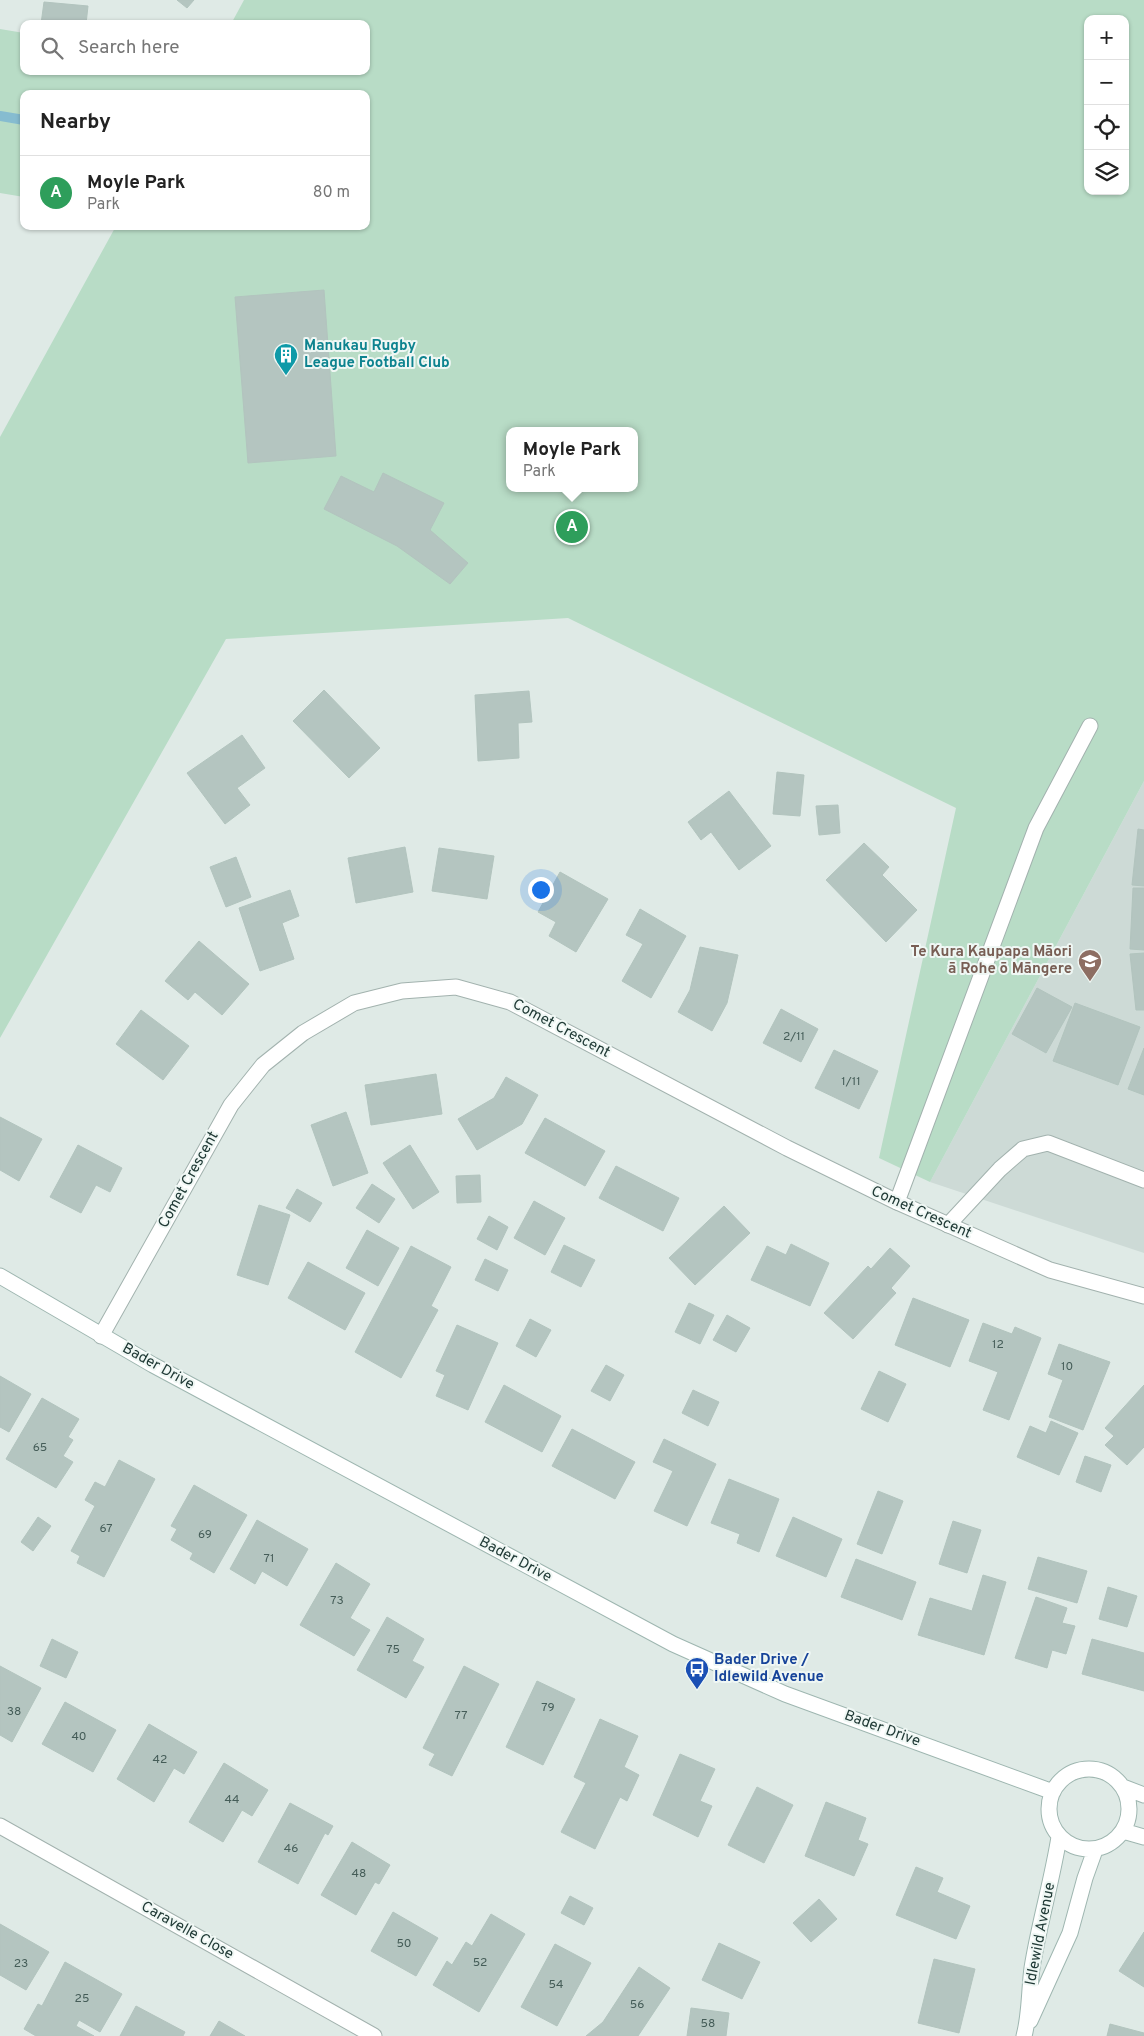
<!DOCTYPE html>
<html lang="en">
<head>
<meta charset="utf-8">
<style>
  :root { --surface:#fff; --page:#f2f2f2; --text:#222; --muted:#767676; --line:#e0e0e0; --accent:#1a73e8 }
  body { margin:0; font-family:Overpass,sans-serif; background:var(--page); color:var(--text) }
  .controls { position:absolute; right:15px; top:15px; display:grid; overflow:hidden; border-radius:10px; box-shadow:0 1px 4px #0004 }
  .controls button { width:45px; height:45px; display:grid; place-items:center; padding:0; border:0; border-bottom:1px solid var(--line); background:var(--surface); color:var(--text); font:25px sans-serif }
  .you { position:absolute; left:540px; top:889px; width:18px; height:18px; margin:-12px; border:4px solid #fff; border-radius:50%; background:#1a73e8; box-shadow:0 0 0 8px #1a73e833 }
  .badge { display:grid; place-items:center; width:32px; height:32px; border-radius:50%; background:var(--accent); color:#fff; font-size:16px; font-weight:700 }
  .pin { position:absolute; translate:-50% -50%; border:2px solid #fff; box-shadow:0 1px 5px #0006 }
  .popup { position:absolute; left:506px; top:427px; width:132px; height:65px; box-sizing:border-box; display:grid; place-content:center; border-radius:10px; background:var(--surface); filter:drop-shadow(0 1px 4px #0005); font-size:16px; white-space:nowrap; color:var(--muted) }
  .popup b { font-size:19px; color:var(--text) }
  .popup::after { content:''; position:absolute; left:50%; top:100%; margin-left:-10px; border:10px solid transparent; border-top-color:var(--surface) }
  .list { margin:0; padding:0; list-style:none }
  h2 { display:flex; justify-content:space-between; align-items:center; height:65px; margin:0; padding:0 20px; font-size:21px }
  h2 small { font-size:16px; font-weight:400; color:var(--muted) }
  .list li { display:grid; grid-template-columns:32px 1fr auto; gap:15px; align-items:center; box-sizing:border-box; height:75px; padding:0 20px; border-top:1px solid var(--line) }
  .list b { display:block; font-size:19px; white-space:nowrap }
  .list p { margin:0; font-size:16px; white-space:nowrap; color:var(--muted) }
  .list em { font-size:16px; font-style:normal; color:var(--muted) }
  .icon { flex:none; width:28px; height:28px; fill:none; stroke:currentColor; stroke-width:2; stroke-linecap:round; stroke-linejoin:round }
  .map { position:relative; flex:none; width:1144px; height:2036px; overflow:hidden }
  .search { position:absolute; background:var(--surface); box-shadow:0 1px 4px #0004; left:20px; top:20px; width:350px; height:55px; display:flex; align-items:center; gap:12px; box-sizing:border-box; padding:0 18px; border-radius:10px; color:var(--muted); font-size:19px }
  .panel { position:absolute; background:var(--surface); box-shadow:0 1px 4px #0004; left:20px; top:90px; width:350px; height:140px; border-radius:10px }
  .map>svg:first-child { display:block }
</style>
</head>
<body>
<div class="map">
<svg width="1144" height="2036" viewBox="0 0 1144 2036">
  <rect width="100%" height="100%" fill="#dfeae6"/>
  <path fill="#cddad6" d="M1144,781V1253L930,1182Z"/>
  <path fill="#b8dcc6" fill-rule="evenodd" d="M244,0H1144V781L930,1182L879,1158L956,808L568,618L226,639L0,1038V437L116,226H366V94H24V197L0,193V29L24,33V71H366V24H231ZM1088,19H1125V191H1088ZM510,431H634V488H510Z"/>
  <g fill="none" stroke-linecap="round" stroke-linejoin="round">
    <path stroke="#86bcd0" stroke-width="10" d="M0,116L24,120"/>
  </g>
  <path fill="#b4c5c0" stroke="#b2c4be" d="M177,0H194L187,8Z
    M44,2L88,6L86,24H41Z
    M324,290L336,456L248,463L235,297Z
    M383,473L444,503L430,530L468,563L450,584L397,546L324,509L341,476L374,492Z
    M324,690L380,748L349,778L293,721Z
    M529,691L532,722L518,723L519,758L478,761L475,695Z
    M242,735L265,768L237,788L250,805L225,824L187,773Z
    M777,772L804,775L800,816L773,814Z
    M729,791L771,846L739,870L711,832L701,840L688,822Z
    M838,805L840,833L819,835L816,806Z
    M1138,829L1144,830V886L1132,885Z
    M864,843L889,867L882,875L917,910L886,942L826,880Z
    M405,847L413,892L356,903L348,858Z
    M439,848L494,856L487,899L432,891Z
    M236,857L251,897L226,907L210,867Z
    M560,872L608,899L576,952L549,936L556,922L538,912Z
    M1133,888H1144V950L1130,949Z
    M290,890L299,916L282,923L294,959L260,971L239,908Z
    M640,909L686,936L651,998L622,981L643,944L626,935Z
    M199,941L249,984L222,1015L195,992L188,1000L165,981Z
    M700,947L738,955L727,1003L712,1031L678,1012L690,990Z
    M1144,953V1010H1136L1130,954Z
    M1037,988L1072,1007L1046,1053L1012,1034Z
    M1075,1003L1140,1027L1118,1085L1053,1061Z
    M781,1009L818,1029L801,1062L763,1043Z
    M141,1010L189,1046L163,1080L116,1044Z
    M1144,1048V1095L1128,1089Z
    M834,1050L878,1071L859,1109L815,1088Z
    M436,1074L442,1114L371,1125L365,1085Z
    M506,1077L538,1095L522,1124L477,1150L458,1119L494,1098Z
    M346,1112L368,1173L333,1186L311,1125Z
    M0,1117L42,1139L19,1181L0,1170Z
    M545,1118L605,1151L585,1186L525,1153Z
    M78,1145L122,1168L110,1192L96,1185L81,1213L50,1197Z
    M410,1145L439,1192L413,1209L383,1163Z
    M616,1166L679,1198L663,1231L599,1198Z
    M480,1175L481,1202L457,1203L456,1176Z
    M372,1184L395,1199L379,1223L356,1208Z
    M297,1189L322,1203L310,1222L286,1208Z
    M534,1201L565,1218L545,1255L514,1238Z
    M259,1205L290,1215L268,1285L237,1275Z
    M724,1206L750,1233L695,1285L669,1258Z
    M489,1216L508,1227L497,1250L477,1239Z
    M367,1230L399,1248L378,1286L346,1268Z
    M791,1244L829,1263L810,1306L751,1280L767,1246L786,1255Z
    M564,1245L595,1260L581,1287L551,1272Z
    M411,1246L451,1267L431,1306L438,1310L401,1378L355,1352Z
    M890,1248L910,1266L891,1288L896,1293L853,1339L824,1313L868,1266L871,1269Z
    M485,1259L508,1270L498,1291L475,1280Z
    M308,1262L365,1293L345,1330L288,1298Z
    M913,1298L969,1320L950,1367L895,1345Z
    M689,1303L714,1315L700,1344L675,1332Z
    M727,1315L750,1328L736,1352L713,1340Z
    M530,1319L551,1330L536,1357L516,1346Z
    M983,1323L1012,1334L1015,1327L1041,1338L1009,1420L983,1410L998,1372L969,1361Z
    M457,1325L498,1343L468,1410L436,1396L445,1375L436,1371Z
    M1059,1344L1110,1362L1083,1430L1049,1417L1063,1380L1048,1374Z
    M606,1365L624,1375L610,1401L591,1391Z
    M879,1371L906,1384L888,1422L861,1409Z
    M0,1376L31,1394L9,1432L0,1427Z
    M504,1385L561,1416L542,1452L485,1422Z
    M1144,1385V1447L1127,1465L1105,1445L1114,1436L1105,1428Z
    M693,1390L719,1402L708,1426L682,1413Z
    M42,1398L79,1419L68,1437L73,1440L63,1456L73,1462L56,1488L6,1459Z
    M1051,1421L1078,1433L1059,1475L1017,1457L1030,1426L1046,1433Z
    M572,1429L635,1462L615,1499L552,1466Z
    M664,1439L716,1464L687,1526L654,1511L673,1471L653,1462Z
    M1085,1456L1111,1465L1101,1492L1076,1482Z
    M119,1460L155,1479L104,1577L77,1563L80,1556L71,1551L95,1506L85,1500L95,1482L105,1487Z
    M729,1479L779,1499L759,1552L737,1543L740,1534L711,1523Z
    M194,1485L247,1515L214,1573L190,1559L193,1553L171,1540L177,1529L171,1526Z
    M878,1491L903,1501L882,1554L857,1544Z
    M38,1517L51,1526L33,1551L21,1542Z
    M793,1517L842,1539L826,1577L776,1556Z
    M257,1520L308,1549L287,1586L262,1571L255,1584L230,1569Z
    M953,1521L981,1530L967,1573L939,1564Z
    M1038,1557L1087,1571L1077,1603L1028,1589Z
    M856,1559L916,1582L902,1620L841,1597Z
    M336,1563L370,1584L350,1618L370,1630L354,1656L300,1625Z
    M983,1575L1006,1582L984,1655L918,1635L930,1598L972,1611Z
    M1108,1587L1137,1596L1127,1627L1099,1619Z
    M1036,1597L1067,1608L1062,1623L1075,1626L1066,1654L1052,1650L1047,1668L1015,1658Z
    M387,1617L424,1639L412,1661L424,1667L406,1698L357,1670Z
    M52,1639L78,1652L66,1678L40,1666Z
    M1092,1639L1144,1653V1691L1082,1674Z
    M0,1666L41,1688L12,1742L0,1735Z
    M464,1666L499,1684L452,1776L429,1765L435,1754L423,1748Z
    M537,1681L575,1699L543,1765L506,1747Z
    M65,1702L116,1730L93,1772L42,1744Z
    M600,1719L638,1736L624,1767L639,1775L627,1801L620,1797L595,1849L561,1832L586,1783L574,1777Z
    M149,1724L197,1752L184,1774L174,1768L154,1802L117,1779Z
    M680,1754L715,1769L700,1801L712,1806L698,1837L653,1815Z
    M224,1763L268,1790L252,1816L242,1810L223,1842L189,1822Z
    M757,1787L793,1805L764,1863L728,1845Z
    M826,1802L866,1818L858,1840L868,1844L854,1876L805,1856Z
    M290,1803L333,1826L328,1835L325,1833L298,1884L258,1862Z
    M352,1842L390,1865L379,1884L375,1882L356,1915L321,1895Z
    M916,1867L943,1878L937,1892L970,1906L956,1939L896,1915Z
    M570,1896L593,1908L584,1925L561,1913Z
    M819,1899L837,1919L811,1942L793,1923Z
    M393,1912L438,1938L416,1976L371,1951Z
    M491,1914L525,1934L479,2012L433,1985L447,1961L452,1965L466,1942L472,1946Z
    M0,1924L49,1952L26,1990L0,1975Z
    M1144,1932V1987L1119,1971Z
    M719,1943L760,1962L742,1999L702,1980Z
    M555,1944L591,1963L557,2026L521,2007Z
    M934,1959L975,1969L959,2033L918,2023Z
    M65,1962L122,1994L100,2032L79,2020L76,2026L94,2036H36L24,2029L38,2004L42,2006Z
    M639,1967L670,1988L638,2036H586L603,2022Z
    M136,2006L185,2032L183,2036H120Z
    M691,2008L729,2013L726,2036H687Z
    M219,2021L245,2036H210Z
    M1110,2024L1144,2033V2036H1107Z"/>
  <g fill="none" stroke-linecap="round" stroke-linejoin="round">
    <g stroke="#a2b2ae" stroke-width="17">
      <path id="lane" d="M897,1202L1036,828L1090,726
        M948,1225L1000,1169L1023,1149L1048,1143L1144,1180"/>
    </g>
    <g stroke="#a2b2ae" stroke-width="17">
      <path id="street" d="M101,1336L231,1105L263,1065L303,1033L354,1003L402,991L456,987L510,1002L787,1148L897,1202L1050,1270L1144,1296
        M0,1826L374,2036"/>
    </g>
    <g stroke="#9eb6b0" stroke-width="17">
      <path id="secondary" d="M0,1276L153,1365L673,1644L785,1694L1053,1792
        M1049 1809a40 40 0 1 1 80 0a40 40 0 1 1-80 0Z
        M1123,1787L1144,1795
        M1123,1831L1144,1837
        M1030,2021L1070,1933L1085,1878L1095,1850
        M1024,2036C1030,2014 1029,1990 1032,1968C1039,1924 1052,1881 1059,1837"/>
    </g>
    <use href="#lane" stroke="#fff" stroke-width="15"/>
    <use href="#street" stroke="#fff" stroke-width="15"/>
    <use href="#secondary" stroke="#fff" stroke-width="15"/>
  </g>
  <defs>
    <g id="building-pin" transform="scale(1.25)"><path d="M0 17L-7.5 6A9.5 9.5 0 1 1 7.5 6Z" fill="#0f9aa8" stroke="#eff7f4"/><path d="M-4-6H4V6H1V3H-1V6H-4ZM-2.5-4.3h1.7v1.8h-1.7ZM.8-4.3h1.7v1.8H.8ZM-2.5-1h1.7V.8h-1.7ZM.8-1h1.7V.8H.8Z" fill="#fff"/></g>
    <g id="school-pin" transform="scale(1.25)"><path d="M0 17L-7.5 6A9.5 9.5 0 1 1 7.5 6Z" fill="#8d6e63" stroke="#eff7f4"/><path d="M0-5L7-2L0 1L-7-2ZM-4 1L0 2.5L4 1V4Q0 6-4 4Z" fill="#fff"/></g>
    <g id="bus-pin" transform="scale(1.25)"><path d="M0 17L-7.5 6A9.5 9.5 0 1 1 7.5 6Z" fill="#1a4fb4" stroke="#eff7f4"/><path d="M-5-6H5V4H4V6H2V4H-2V6H-4V4H-5ZM-3.5-4V0h7V-4ZM-3.5 1.2v1.5H-2V1.2ZM2 1.2v1.5H3.5V1.2Z" fill="#fff"/></g>
  </defs>
  <g fill-rule="evenodd">
    <use href="#building-pin" x="286" y="355"/>
    <use href="#school-pin" x="1090" y="961"/>
    <use href="#bus-pin" x="697" y="1669"/>
  </g>
  <g text-anchor="middle" dominant-baseline="central" stroke-width="4" stroke-linejoin="round" paint-order="stroke">
    <g font-size="12" fill="#455d58">
      <text x="794" y="1037">2/11</text>
      <text x="851" y="1082">1/11</text>
      <text x="998" y="1345">12</text>
      <text x="1067" y="1367">10</text>
      <text x="40" y="1448">65</text>
      <text x="106" y="1529">67</text>
      <text x="205" y="1535">69</text>
      <text x="269" y="1559">71</text>
      <text x="337" y="1601">73</text>
      <text x="393" y="1650">75</text>
      <text x="548" y="1708">79</text>
      <text x="14" y="1712">38</text>
      <text x="461" y="1716">77</text>
      <text x="79" y="1737">40</text>
      <text x="160" y="1760">42</text>
      <text x="232" y="1800">44</text>
      <text x="291" y="1849">46</text>
      <text x="359" y="1874">48</text>
      <text x="404" y="1944">50</text>
      <text x="480" y="1963">52</text>
      <text x="21" y="1964">23</text>
      <text x="556" y="1985">54</text>
      <text x="82" y="1999">25</text>
      <text x="637" y="2005">56</text>
      <text x="708" y="2024">58</text>
    </g>
    <g font-size="15" font-weight="bold" fill="#0d838f" stroke="#eff7f4" text-anchor="start">
      <text x="304" y="346">Manukau Rugby<tspan x="304" dy="17">League Football Club</tspan></text>
    </g>
    <g font-size="15" font-weight="bold" fill="#785e54" stroke="#eff7f4" text-anchor="end">
      <text x="1072" y="952">Te Kura Kaupapa Māori<tspan x="1072" dy="17">ā Rohe ō Māngere</tspan></text>
    </g>
    <g font-size="15" fill="#203a36" stroke="#eff7f4">
      <text transform="translate(561 1029) rotate(28)">Comet Crescent</text>
      <text transform="translate(189 1180) rotate(-61)">Comet Crescent</text>
      <text transform="translate(921 1213) rotate(24)">Comet Crescent</text>
      <text transform="translate(158 1367) rotate(29)">Bader Drive</text>
      <text transform="translate(515 1560) rotate(28)">Bader Drive</text>
      <text transform="translate(882 1729) rotate(20)">Bader Drive</text>
      <text transform="translate(187 1931) rotate(29)">Caravelle Close</text>
      <text transform="translate(1041 1934) rotate(-79)">Idlewild Avenue</text>
    </g>
    <g font-size="15" font-weight="bold" fill="#164399" stroke="#eff7f4" text-anchor="start">
      <text x="714" y="1660">Bader Drive /<tspan x="714" dy="17">Idlewild Avenue</tspan></text>
    </g>
  </g>
</svg>
<div class="controls">
<button>+</button>
<button>−</button>
<button><svg class="icon" aria-label="locate" viewBox="0 0 24 24"><circle cx="12" cy="12" r="6"/><path d="M12 2v4M12 18v4M2 12h4M18 12h4"/></svg></button>
<button><svg class="icon" aria-label="layers" viewBox="0 0 24 24"><path d="M12 4l9 5-9 5-9-5zM3 14l9 5 9-5"/></svg></button>
</div>
<div class="you"></div>
<div class="pin badge" style="left:572px;top:527px;background:#2e9e5b">A</div>
<div class="popup"><b>Moyle Park</b>Park</div>
<div class="search"><svg class="icon" aria-label="search" viewBox="0 0 24 24"><circle cx="10" cy="10" r="6"/><path d="M15 15l6 6"/></svg>Search here</div>
<section class="panel">
<h2>Nearby<small></small></h2>
<ul class="list">
<li><span class="badge" style="background:#2e9e5b">A</span><div><b>Moyle Park</b><p>Park</p></div><em>80 m</em></li>
</ul>
</section>
</div>
</body>
</html>
